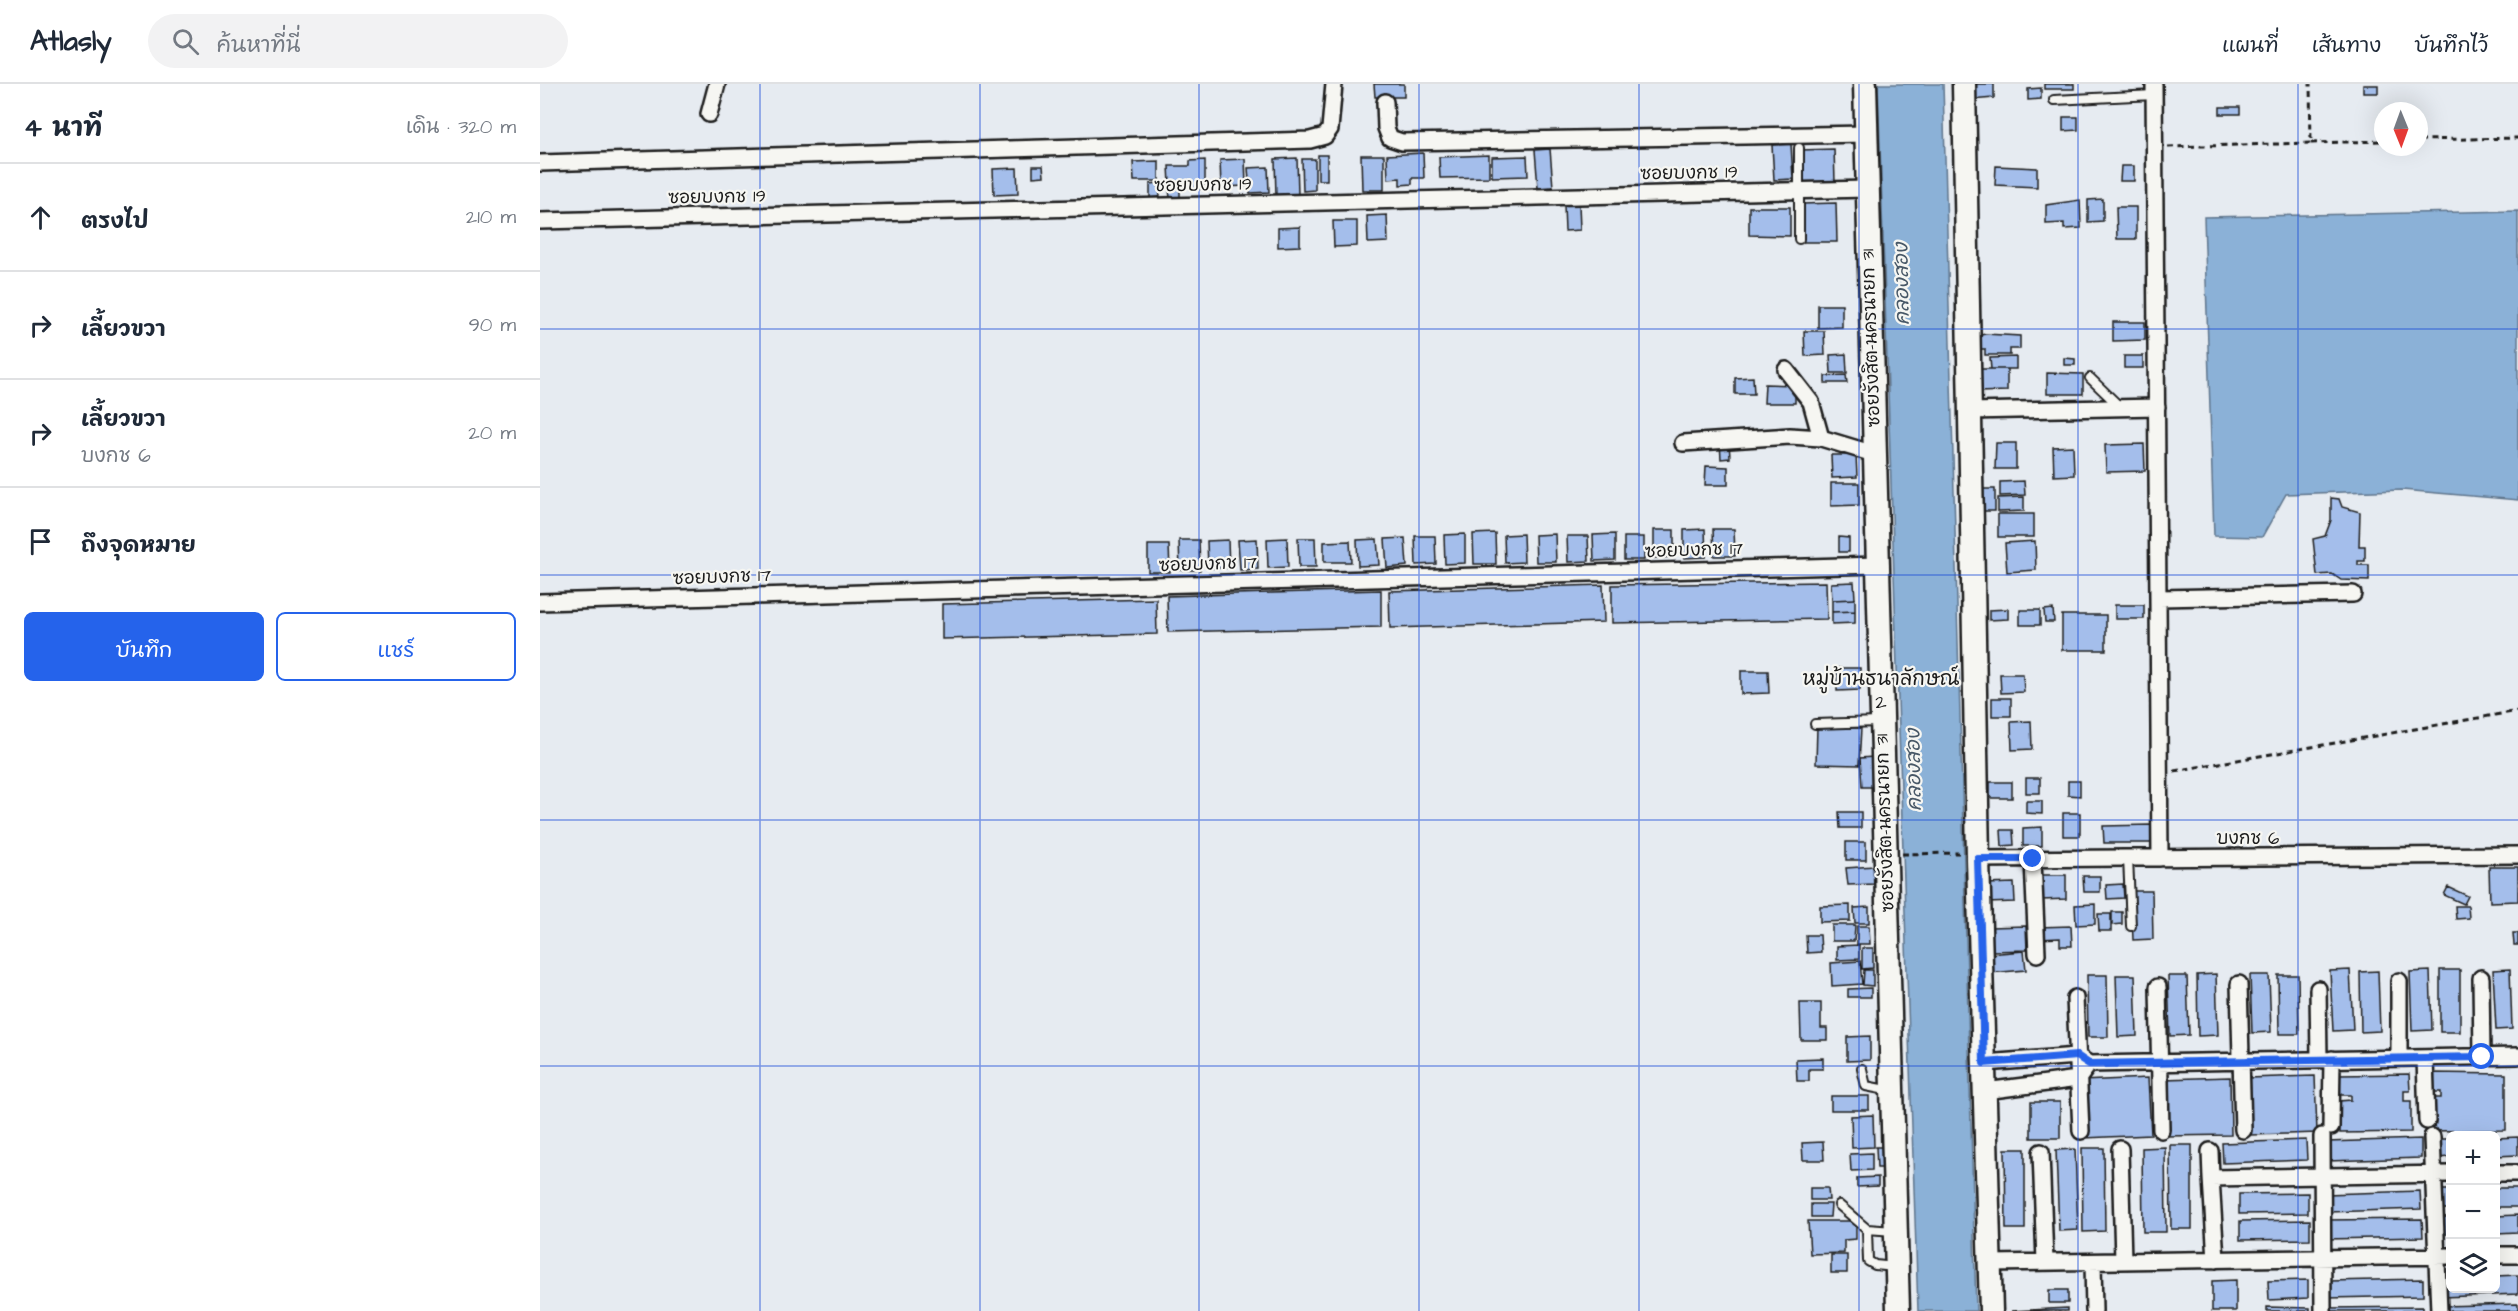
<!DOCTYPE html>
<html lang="th">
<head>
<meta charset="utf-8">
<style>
  :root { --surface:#fff; --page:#f2f2f3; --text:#1f2937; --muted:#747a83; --line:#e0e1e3; --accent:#2563eb }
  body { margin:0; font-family:"Architects Daughter","Playpen Sans Thai",sans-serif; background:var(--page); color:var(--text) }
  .controls { position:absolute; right:18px; bottom:18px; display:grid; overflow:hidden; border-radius:9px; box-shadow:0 6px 24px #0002 }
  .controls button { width:54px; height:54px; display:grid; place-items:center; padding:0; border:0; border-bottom:2px solid var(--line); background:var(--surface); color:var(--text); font:30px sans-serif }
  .compass { position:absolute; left:1834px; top:18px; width:54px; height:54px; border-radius:50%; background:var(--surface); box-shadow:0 6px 24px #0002; rotate:179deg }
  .stop { position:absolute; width:18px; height:18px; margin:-14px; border:4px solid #2563eb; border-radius:50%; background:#fff }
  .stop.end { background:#2563eb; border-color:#fff; box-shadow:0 2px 6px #0008 }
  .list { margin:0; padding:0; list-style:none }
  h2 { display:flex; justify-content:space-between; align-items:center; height:78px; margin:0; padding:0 24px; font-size:26px }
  h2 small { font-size:20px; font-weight:400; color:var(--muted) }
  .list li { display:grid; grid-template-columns:39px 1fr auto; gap:18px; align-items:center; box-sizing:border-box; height:108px; padding:0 24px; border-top:2px solid var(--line) }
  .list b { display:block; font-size:22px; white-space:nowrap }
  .list p { margin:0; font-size:20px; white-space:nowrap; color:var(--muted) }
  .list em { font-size:20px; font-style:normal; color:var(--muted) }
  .actions { display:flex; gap:12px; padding:18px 24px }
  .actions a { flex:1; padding:14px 0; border:2px solid var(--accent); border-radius:9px; text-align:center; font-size:21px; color:var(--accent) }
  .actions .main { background:var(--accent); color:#fff }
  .icon { flex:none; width:33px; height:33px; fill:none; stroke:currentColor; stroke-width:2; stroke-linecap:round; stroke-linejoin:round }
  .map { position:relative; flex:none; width:1978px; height:1227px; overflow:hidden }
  header { display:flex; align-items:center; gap:36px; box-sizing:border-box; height:84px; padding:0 30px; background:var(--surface); border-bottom:2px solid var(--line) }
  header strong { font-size:28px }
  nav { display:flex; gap:33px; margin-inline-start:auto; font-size:21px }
  .search { width:420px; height:54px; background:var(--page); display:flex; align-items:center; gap:15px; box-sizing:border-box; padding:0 21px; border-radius:33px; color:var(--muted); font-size:22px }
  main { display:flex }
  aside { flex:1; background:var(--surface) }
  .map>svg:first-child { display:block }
</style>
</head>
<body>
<header>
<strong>Atlasly</strong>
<div class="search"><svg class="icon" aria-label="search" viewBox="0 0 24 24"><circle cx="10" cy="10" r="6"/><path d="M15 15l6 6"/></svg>ค้นหาที่นี่</div>
<nav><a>แผนที่</a><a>เส้นทาง</a><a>บันทึกไว้</a></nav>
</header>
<main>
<aside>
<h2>4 นาที<small>เดิน · 320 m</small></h2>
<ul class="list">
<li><svg class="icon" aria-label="ahead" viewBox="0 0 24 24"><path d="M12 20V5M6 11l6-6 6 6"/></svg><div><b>ตรงไป</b></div><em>210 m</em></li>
<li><svg class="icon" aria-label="right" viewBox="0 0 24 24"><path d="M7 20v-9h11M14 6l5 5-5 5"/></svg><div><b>เลี้ยวขวา</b></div><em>90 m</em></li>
<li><svg class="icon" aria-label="right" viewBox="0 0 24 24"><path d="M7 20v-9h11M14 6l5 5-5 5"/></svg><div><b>เลี้ยวขวา</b><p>บงกช 6</p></div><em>20 m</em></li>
<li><svg class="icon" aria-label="arrive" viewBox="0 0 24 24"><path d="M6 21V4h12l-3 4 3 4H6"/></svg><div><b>ถึงจุดหมาย</b></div></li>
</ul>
<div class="actions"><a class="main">บันทึก</a><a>แชร์</a></div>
</aside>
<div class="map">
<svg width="1978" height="1227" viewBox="0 0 1978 1227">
  <rect width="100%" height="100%" fill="#e6ebf1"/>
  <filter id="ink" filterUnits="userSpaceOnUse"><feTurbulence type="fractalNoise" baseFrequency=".0167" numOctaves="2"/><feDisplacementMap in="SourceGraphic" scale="12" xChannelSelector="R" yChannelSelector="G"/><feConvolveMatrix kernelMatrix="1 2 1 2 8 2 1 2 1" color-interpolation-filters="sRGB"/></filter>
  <g filter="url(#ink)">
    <path fill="#8bb1d7" stroke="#5f758c" stroke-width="1.5" d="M1338,0H1403L1436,1227H1378Z
      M1978,127V416L1862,406L1746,410L1722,453L1674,452L1664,133Z"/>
    <path fill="#a4beeb" stroke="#1c1c1c" stroke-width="1.5" d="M834,0H864V13H835Z
      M1430,0H1454V14L1431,16Z
      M1504,0H1534V5H1504Z
      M1823,1H1838V9H1823Z
      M1501,4V15L1488,16V5Z
      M1680,23H1700V30H1680Z
      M1523,33H1538V46L1523,47Z
      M1251,60L1253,95L1234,96L1232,61Z
      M1010,65L1013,103L998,104L995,66Z
      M1294,65L1295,98H1262L1261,66Z
      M883,69L884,94H872V100L860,101V94L848,95L847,71Z
      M778,71H787V96H778Z
      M821,71H844V106H822Z
      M949,71V93L900,94L899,73Z
      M987,72L988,92L952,93V73Z
      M757,74L758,111L736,112L735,75Z
      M705,75L706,102L681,103L680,76Z
      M762,75H775V106L763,107Z
      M665,76V105H651V99L630,100L629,82H650V77Z
      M619,77V97H594L593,78Z
      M493,82H503L504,92L493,93Z
      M1456,82L1497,84V103L1455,101Z
      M1581,82H1594V97H1580Z
      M728,83L729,108L710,109L708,84Z
      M477,84L478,110L454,111L453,85Z
      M619,99L620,113L610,114V100Z
      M629,104H640V114H630Z
      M1563,115V137L1548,138V116Z
      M1540,116L1541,144L1524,145V139L1506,140V121Z
      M1296,119L1297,158H1263L1262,120Z
      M1039,120L1040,146L1025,147L1024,121Z
      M1209,123H1250V152L1209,151Z
      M1576,123H1596V155H1577Z
      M847,131L848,158L828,159L827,132Z
      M793,137H817V162L794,163Z
      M760,143V162L738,163V144Z
      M1278,221H1302V243L1278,244Z
      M1573,238H1605V256L1573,257Z
      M1264,247H1284L1285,271L1265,272Z
      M1445,250L1480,252V265H1470V271H1445V265H1437V252Z
      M1306,270L1307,289H1291L1290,271Z
      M1584,272H1603V284H1584Z
      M1476,273V285H1451L1450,274Z
      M1524,274L1535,275V281H1524Z
      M1438,285H1467V307L1438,308Z
      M1507,289L1543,290V310H1507Z
      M1306,291L1307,299H1285V292Z
      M1213,293L1214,310H1195V294Z
      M1225,300L1255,301V319H1224Z
      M1189,357L1190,374L1181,375L1180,358Z
      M1456,359H1476V385H1455Z
      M1604,360L1605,387L1566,388L1565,361Z
      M1533,362L1534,391L1514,392L1513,363Z
      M1291,371H1316L1317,393L1292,394Z
      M1166,382L1188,383V401H1165Z
      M1484,397L1485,411L1460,412V398Z
      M1291,399H1319V421L1291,422Z
      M1440,405H1455V427H1440Z
      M1484,413V427L1458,428V414Z
      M1791,414L1799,415L1802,423L1820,428L1819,462H1825V477H1818V481H1829V497L1801,496L1792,490L1777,491L1773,455L1785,452L1791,436Z
      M1458,430H1494V453H1458Z
      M1165,445L1166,473L1144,474V446Z
      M1173,445H1194L1195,472H1174Z
      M1114,446H1134V473L1114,474Z
      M955,449L956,480H934L933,450Z
      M925,450V479L905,480L904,451Z
      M983,450L984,478L965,479L964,451Z
      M1015,450L1016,478H996L995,451Z
      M1075,450V476L1054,477L1053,451Z
      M875,452H895L896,480L876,481Z
      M1027,452H1048L1049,477L1028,478Z
      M1084,453H1104V476H1084Z
      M1299,453L1309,454V468H1299Z
      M747,454L748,483L728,484L727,455Z
      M758,454H775L776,483H759Z
      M865,454L867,482L847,484L845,455Z
      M717,455L718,485L700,486L698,456Z
      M837,455L839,481L818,482L817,456Z
      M639,456H659L660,486H640Z
      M688,456L689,484H668L667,457Z
      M810,457L811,478H784V458Z
      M1495,457L1496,486L1467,488L1465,459Z
      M608,461H629L630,488H608Z
      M1286,498L1287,535L1072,539V501Z
      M1314,498L1315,515L1292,516L1291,499Z
      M1063,501L1064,538L850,544L849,507Z
      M841,506V543L628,548L627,512Z
      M616,515L617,550L402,555V520Z
      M1315,515V527L1292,528V516Z
      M1575,521H1604V535H1575Z
      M1468,525V535L1449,536V526Z
      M1513,525L1514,538H1505L1504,526Z
      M1480,526H1500V541H1480Z
      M1315,527V539L1292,540V528Z
      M1522,531H1566V566H1522Z
      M1297,584H1320V606L1297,607Z
      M1201,587H1228L1229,609L1201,610Z
      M1460,590H1483L1484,608L1461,609Z
      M1452,614H1471V632H1452Z
      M1491,637L1492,665L1472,666L1471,638Z
      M1277,643L1321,644L1319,681L1276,680Z
      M1333,673L1334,703H1322L1320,674Z
      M1486,694H1500V709H1486Z
      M1528,697H1540V712L1528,711Z
      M1450,698H1472V714H1450Z
      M1486,717H1502V730L1486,729Z
      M1299,728H1321V744H1300Z
      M1523,729H1540V752H1523Z
      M1611,741V759H1564L1563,742Z
      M1502,743V762H1483V744Z
      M1461,746H1473L1474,761L1462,762Z
      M1306,758H1326V776H1306Z
      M1334,782L1335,800L1308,801L1306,784Z
      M1949,783H1978V817L1950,818Z
      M1501,791H1526V815L1502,816Z
      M1543,792H1560V808H1544Z
      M1474,799L1475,818L1446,819V800Z
      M1583,800L1584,814L1567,815L1566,801Z
      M1908,803L1928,812L1924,820L1904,811Z
      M1591,807H1612L1613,855L1593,856Z
      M1555,820V840L1536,841L1535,821Z
      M1310,821V837L1280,838V822Z
      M1915,822H1928L1929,834L1916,835Z
      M1329,823V839H1315L1314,824Z
      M1572,828H1582V840L1572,841Z
      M1558,830H1571V847H1559Z
      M1292,841H1315L1314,857H1292Z
      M1317,842H1329L1330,860H1317Z
      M1486,842L1487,866L1451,867L1450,843Z
      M1531,842L1532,862H1520V854L1499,855L1498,843Z
      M1973,849H1978V861H1974Z
      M1266,851H1280L1281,868L1267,869Z
      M1319,861V875L1297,876V862Z
      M1322,864H1333V884L1322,885Z
      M1484,867L1486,886L1449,889L1448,870Z
      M1320,877L1322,900L1292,902L1291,879Z
      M1970,885L1972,945L1956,946L1953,886Z
      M1324,886H1333V902L1323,901Z
      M1810,886L1813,946L1793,947L1790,887Z
      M1900,886H1920V948H1900Z
      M1838,887L1840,947L1821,948L1820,888Z
      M1890,887L1892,946L1872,947L1870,888Z
      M1676,890L1678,951L1658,952L1657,891Z
      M1547,891H1567L1568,953H1548Z
      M1576,891H1595L1597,952L1578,953Z
      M1710,891H1729L1731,948L1712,949Z
      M1738,891H1758L1759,950H1739Z
      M1628,892H1647L1649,951L1630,952Z
      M1331,904V913H1308V905Z
      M1260,919H1281V944H1287V956H1261Z
      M1330,952V976L1307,977V953Z
      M1283,974V985H1269V997H1257L1256,975Z
      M1891,989L1966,990V1046L1890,1047L1889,1014H1901V1008H1889Z
      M1869,990L1870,1007H1864V1017H1871V1048L1800,1049L1799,1017L1811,1016V1011H1799V991Z
      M1775,992L1777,1049L1710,1051L1708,994Z
      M1690,993L1691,1051L1625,1052L1624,995Z
      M1608,994L1611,1051L1544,1054L1541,997Z
      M1291,1012H1329V1026H1291Z
      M1491,1018H1520V1054H1491Z
      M1333,1031L1334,1063L1312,1064L1311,1032Z
      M1978,1053V1071L1956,1072V1054Z
      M1881,1055V1074L1787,1077V1058Z
      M1896,1055H1910V1073L1897,1074Z
      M1766,1056L1767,1076L1683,1079L1682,1059Z
      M1283,1058L1284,1076H1263L1262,1059Z
      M1630,1061H1652V1145H1631Z
      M1336,1063H1342V1084H1337Z
      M1625,1063L1626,1148H1603L1602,1064Z
      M1542,1064H1564L1565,1147L1543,1148Z
      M1465,1065H1485V1145H1466Z
      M1535,1065L1538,1146L1519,1147L1516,1066Z
      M1332,1069V1086L1311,1087L1310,1070Z
      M1338,1093V1102L1317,1103V1094Z
      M1270,1104H1288L1289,1116H1270Z
      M1956,1104H1978V1123H1956Z
      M1898,1106H1910V1125H1898Z
      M1880,1107L1881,1125L1787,1128L1786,1110Z
      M1768,1109V1129L1699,1130V1110Z
      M1271,1120H1291L1290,1133H1271Z
      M1978,1131V1148L1956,1149V1132Z
      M1900,1133H1910V1150H1900Z
      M1882,1135L1883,1153L1786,1155L1785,1136Z
      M1770,1136V1155L1700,1156V1137Z
      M1268,1137H1316V1155L1304,1156V1169L1270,1170Z
      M1291,1171H1307V1189H1291Z
      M1978,1191V1210L1902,1213L1901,1194H1910V1204H1956V1192Z
      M1883,1195V1212L1788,1214V1197Z
      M1696,1196V1227H1672V1197Z
      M1768,1196V1214L1729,1216L1728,1197Z
      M1509,1206H1528V1219H1509Z
      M1978,1220V1227H1902V1222Z
      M1727,1223L1770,1224V1227H1727Z
      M1883,1223V1227H1788V1224Z
      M1527,1224V1227H1471Z"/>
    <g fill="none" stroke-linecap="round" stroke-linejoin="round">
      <g stroke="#1c1c1c" stroke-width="12">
        <path id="lane" d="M1514,16L1614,11
          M1259,64V155
          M1550,294L1579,322
          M1275,640L1339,638
          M1588,774L1591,842
          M1322,985L1326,1002L1351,1007
          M1299,1121L1327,1145L1354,1147
          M1327,1145L1328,1177L1335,1181L1355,1183"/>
      </g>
      <g stroke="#1c1c1c" stroke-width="20">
        <path id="street" d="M1614,0L1620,774
          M845,18L846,44L850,54L862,58L1326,50
          M169,30L177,0
          M0,79L770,56L785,52L790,45L794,0
          M0,137L1327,105
          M1246,286L1271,318L1281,354
          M1429,327L1617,323
          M1143,359L1250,352L1281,354L1334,370
          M1619,514L1813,510
          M0,518L1337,481
          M1438,775L1978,771
          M1493,775L1497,870
          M1941,894L1942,973
          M1859,897V974
          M1699,900L1703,1046
          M1618,903L1621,1046
          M1778,905L1779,975
          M1535,914L1541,1047
          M1885,974L1887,1037
          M1444,979L1537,972L1549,980L1538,995L1445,1007
          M1549,980L1978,972
          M1791,1043L1792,975
          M1782,1052L1783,1227
          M1892,1053L1899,1227
          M1580,1065L1583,1177
          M1670,1067L1671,1094
          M1501,1068L1505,1178
          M1956,1089H1978
          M1956,1171H1978
          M1676,1176L1671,1094L1910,1090
          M1553,1178L1554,1227
          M1450,1179L1910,1172"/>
      </g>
      <g stroke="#1c1c1c" stroke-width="27">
        <path id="secondary" d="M1325,0L1358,1227
          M1424,0L1438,775L1451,1227"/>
      </g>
      <path stroke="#1c1c1c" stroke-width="3" stroke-dasharray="6 4.5" stroke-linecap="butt" d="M1879,56L1978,54
        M1771,59L1843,57
        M1628,63L1771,59L1770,0
        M1634,687L1978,627
        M1362,770L1419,769"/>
      <use href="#lane" stroke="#f6f6f2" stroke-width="8"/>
      <use href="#street" stroke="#f6f6f2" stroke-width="15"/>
      <use href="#secondary" stroke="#f6f6f2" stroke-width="22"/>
    </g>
  </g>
  <g fill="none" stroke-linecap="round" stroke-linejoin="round" filter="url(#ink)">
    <path stroke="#2563eb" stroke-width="8" d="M1493,775H1438L1444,979L1537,972L1549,980L1942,973"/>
  </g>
  <path fill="none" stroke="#1d4ed8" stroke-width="1.5" stroke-opacity="0.55" d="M220,0V1227M440,0V1227M659,0V1227M879,0V1227M1099,0V1227M1319,0V1227M1538,0V1227M1758,0V1227M0,245H1978M0,491H1978M0,736H1978M0,982H1978"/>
  <g text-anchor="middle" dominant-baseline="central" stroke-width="4.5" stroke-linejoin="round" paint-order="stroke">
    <g font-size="18" fill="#1c1c1c" stroke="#f6f6f2">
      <text transform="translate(1149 89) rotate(-1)">ซอยบงกช 19</text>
      <text transform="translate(663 101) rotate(-1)">ซอยบงกช 19</text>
      <text transform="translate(177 113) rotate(-1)">ซอยบงกช 19</text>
      <text transform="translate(1331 254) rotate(-92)">ซอยรังสิต-นครนายก 31</text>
      <text transform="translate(1154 466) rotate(-2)">ซอยบงกช 17</text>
      <text transform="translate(668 480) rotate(-2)">ซอยบงกช 17</text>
      <text transform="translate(182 493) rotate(-2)">ซอยบงกช 17</text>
      <text transform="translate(1345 739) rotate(-92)">ซอยรังสิต-นครนายก 31</text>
      <text x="1708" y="754">บงกช 6</text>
    </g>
    <g font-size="20" font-style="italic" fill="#485867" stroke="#f6f6f2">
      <text transform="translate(1362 200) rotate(-91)">คลองสอง</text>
      <text transform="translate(1374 686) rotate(-91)">คลองสอง</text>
    </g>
    <g font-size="20" fill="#1c1c1c" stroke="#f6f6f2">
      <text x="1341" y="595">หมู่บ้านธนาลักษณ์<tspan x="1341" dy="23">2</tspan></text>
    </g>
  </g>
</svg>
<div class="controls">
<button>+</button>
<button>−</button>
<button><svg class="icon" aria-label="layers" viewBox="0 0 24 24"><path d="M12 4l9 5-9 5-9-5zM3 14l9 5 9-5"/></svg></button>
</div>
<svg class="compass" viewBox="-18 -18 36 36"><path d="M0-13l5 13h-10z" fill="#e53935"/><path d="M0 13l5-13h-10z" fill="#747a83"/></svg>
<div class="stop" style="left:1942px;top:973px"></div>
<div class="stop end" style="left:1493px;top:775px"></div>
</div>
</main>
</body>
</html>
